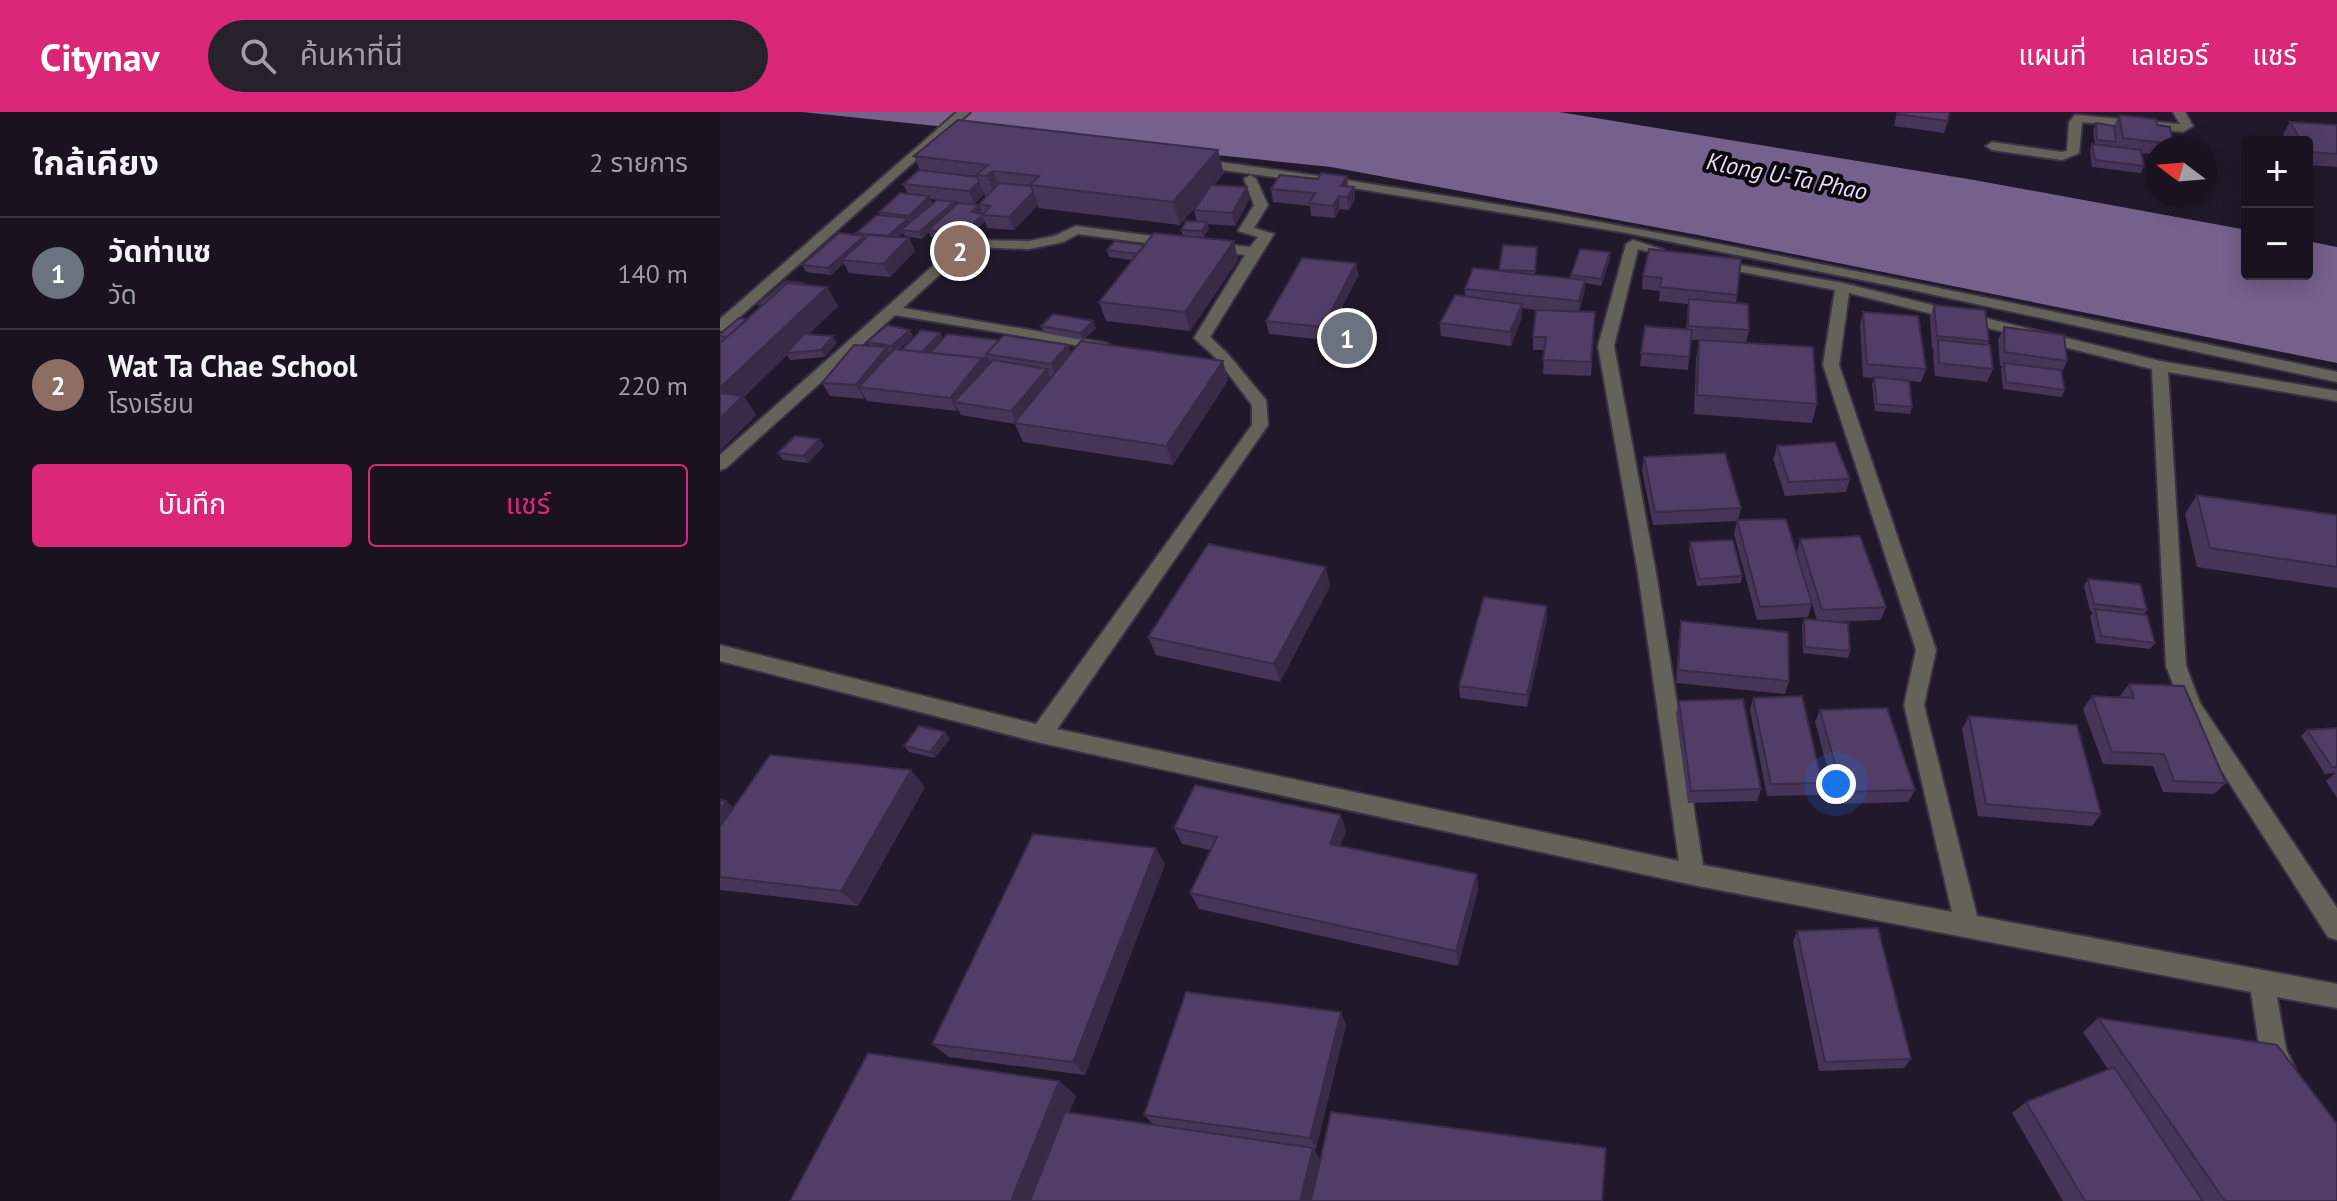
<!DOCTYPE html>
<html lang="th">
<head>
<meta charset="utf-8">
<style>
  :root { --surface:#1a1220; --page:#27202d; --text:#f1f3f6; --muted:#9f9ea5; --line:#38323e; --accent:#db2777 }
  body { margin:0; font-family:"PT Sans","Noto Sans Thai",sans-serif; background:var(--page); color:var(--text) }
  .controls { position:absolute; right:24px; top:24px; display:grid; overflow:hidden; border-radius:8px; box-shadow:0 4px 20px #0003 }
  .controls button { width:72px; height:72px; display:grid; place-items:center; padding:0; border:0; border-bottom:2px solid var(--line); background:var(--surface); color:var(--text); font:40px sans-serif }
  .compass { position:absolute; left:1425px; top:24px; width:72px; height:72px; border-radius:50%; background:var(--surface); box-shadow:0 4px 20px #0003; rotate:286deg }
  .you { position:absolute; left:1116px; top:672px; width:28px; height:28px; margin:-20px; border:6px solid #fff; border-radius:50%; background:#1a73e8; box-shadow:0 0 0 12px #1a73e833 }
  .badge { display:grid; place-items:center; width:52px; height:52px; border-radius:50%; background:var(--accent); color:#fff; font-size:26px; font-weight:700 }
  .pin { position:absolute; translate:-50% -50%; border:4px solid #fff; box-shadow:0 2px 8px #0006 }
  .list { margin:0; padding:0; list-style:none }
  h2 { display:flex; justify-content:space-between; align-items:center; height:104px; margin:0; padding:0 32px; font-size:34px }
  h2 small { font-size:26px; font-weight:400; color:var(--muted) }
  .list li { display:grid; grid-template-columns:52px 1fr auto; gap:24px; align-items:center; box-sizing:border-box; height:112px; padding:0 32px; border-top:2px solid var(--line) }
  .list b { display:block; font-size:30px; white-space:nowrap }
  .list p { margin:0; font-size:26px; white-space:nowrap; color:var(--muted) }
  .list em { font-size:26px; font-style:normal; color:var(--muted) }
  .actions { display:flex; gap:16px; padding:24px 32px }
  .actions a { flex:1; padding:18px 0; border:2px solid var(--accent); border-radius:8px; text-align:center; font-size:28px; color:var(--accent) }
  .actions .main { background:var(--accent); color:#fff }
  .icon { flex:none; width:44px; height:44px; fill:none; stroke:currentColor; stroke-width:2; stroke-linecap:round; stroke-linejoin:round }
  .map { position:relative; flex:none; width:1617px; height:1089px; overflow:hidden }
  header { display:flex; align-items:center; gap:48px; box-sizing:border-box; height:112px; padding:0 40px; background:var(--accent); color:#fff }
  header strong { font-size:38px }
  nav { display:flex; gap:44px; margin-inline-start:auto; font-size:28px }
  .search { width:560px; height:72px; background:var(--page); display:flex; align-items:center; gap:20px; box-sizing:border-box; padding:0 28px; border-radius:44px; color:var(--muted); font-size:30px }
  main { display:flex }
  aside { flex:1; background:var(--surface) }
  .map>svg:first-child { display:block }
</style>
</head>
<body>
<header>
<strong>Citynav</strong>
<div class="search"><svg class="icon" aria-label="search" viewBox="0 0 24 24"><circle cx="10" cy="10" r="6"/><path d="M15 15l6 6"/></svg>ค้นหาที่นี่</div>
<nav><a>แผนที่</a><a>เลเยอร์</a><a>แชร์</a></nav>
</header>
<main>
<aside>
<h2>ใกล้เคียง<small>2 รายการ</small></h2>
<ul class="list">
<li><span class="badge" style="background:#6b7280">1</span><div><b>วัดท่าแซ</b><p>วัด</p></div><em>140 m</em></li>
<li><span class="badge" style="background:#8d6e63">2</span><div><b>Wat Ta Chae School</b><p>โรงเรียน</p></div><em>220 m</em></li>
</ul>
<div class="actions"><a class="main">บันทึก</a><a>แชร์</a></div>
</aside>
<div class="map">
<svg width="1617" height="1089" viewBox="0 0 1617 1089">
  <rect width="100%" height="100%" fill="#22182b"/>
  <path fill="#76608c" d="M82,0H839L1254,68L1527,118V162H1587V129L1617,135V251L978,123L611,55Z"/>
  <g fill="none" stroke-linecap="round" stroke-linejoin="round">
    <g stroke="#3c3245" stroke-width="4">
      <path id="minor" d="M237,0H250L5,218L0,219V207Z
        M1453,0H1465L1473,14L1463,20L1362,10L1359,41L1342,48L1272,38L1266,34L1272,30L1342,40L1347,39L1349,10L1355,3L1460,12Z
        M477,47C861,97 1238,179 1617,260V270L1192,178L907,121L621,74L473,54V48Z
        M530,63L536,67L548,93L534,116L554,122L490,225L507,241L546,288L548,313L337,617L959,749L918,461L878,234L906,132L913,128L944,138L937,142L918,137L894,234L936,461L983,753L1232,800L1184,593L1196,538L1103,253L1115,178L996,155L991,154V148L1123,171L1440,249L1617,279V289L1448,260L1466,554L1480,591L1617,796V828L1608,825L1464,600L1446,554L1432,257L1129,181L1119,253L1216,538L1204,593L1257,804L1617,872V896L1557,885L1566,937L1575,957L1571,966L1562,970L1553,966L1540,939L1531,880L973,773L321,631L0,549V533L316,612L532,313V293L497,247L474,226L525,143L492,139L485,135L492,131L530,135L538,125L518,119L534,93L524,67Z
        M356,114L456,127L463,131L456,135L358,122L343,130L309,137L250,135L183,196L385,231L390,233V239L175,203L6,356L0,358V343L242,128L309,129L334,124Z"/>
    </g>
    <use href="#minor" fill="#656359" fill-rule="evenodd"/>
  </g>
  <path fill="#473459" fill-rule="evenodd" d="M1177,0L1228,9L1224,21L1174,14Z
    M1399,3L1437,13L1453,32L1452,36H1437V43L1422,41L1424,54L1421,61L1372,55L1370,39L1372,32L1375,33L1373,18L1376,11L1394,14Z
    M1570,10L1617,13V55L1587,53V30H1568L1563,22Z
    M194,44L504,61L493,73L529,88L515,114L487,112L489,117L483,126L514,129L518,148L470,219L386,209L379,190L413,148L389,145L387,138L425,133L463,124L461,118L477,110L474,98L482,86L460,113L318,96V93L294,118L267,116L265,109L254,120L241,119L231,127L211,125L209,120L202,127L185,124L183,121L178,125L189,126L195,139L170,165L129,161L124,151L111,163L86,160L82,153L137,123L136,121L160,103L159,100L188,82L183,72L200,58ZM264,82L266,85L259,93H235L203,99L212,91L210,87L254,92Z
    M598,67L634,75L635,87L629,98L620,97L615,106L591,104L590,94L553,90L551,77Z
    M890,140V147L881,174L865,171L864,181L859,200H875L871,264L823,262L824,238H813V225L816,198L802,196V205L791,234L721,224L720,211L745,184V177L779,159L817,141L815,163L850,166L851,163Z
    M1021,147L1016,191L1029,218L1026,231L1097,292L1092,311L974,302L976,247L979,228H971L968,258L920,254L925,214L966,218L968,192L939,189L940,179L922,177L923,164Z
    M636,151L638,164L605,228L549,222L546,209Z
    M85,173L107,175L118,194L89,222L117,231L105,245L70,248L67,243L24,285L36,303L0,339V224L28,207L40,196L38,192Z
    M1214,193L1269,229L1268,233L1273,257L1267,270L1215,264L1213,241L1214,237H1212L1210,206Z
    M1143,200L1206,257L1201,270L1189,269L1192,295L1190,302L1155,299L1152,272L1154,266L1143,265L1140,213Z
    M321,214L376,216L363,228L324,221Z
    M1284,215L1347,249L1342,261L1345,278L1341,285L1283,277L1281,257L1282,254H1280L1278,228Z
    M190,218L193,225L179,237L182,238L220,221L223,226L279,228L348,233L351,242L508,268L453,353L303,330L295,312L241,303L238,297L237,299L147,289L145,285L144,287L110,284L102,271L149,234L147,230Z
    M99,327L104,334L88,351L63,348L58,341Z
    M1057,334L1130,367L1126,380L1065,384L1053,347Z
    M924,345L1021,396L1018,408L1077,440L1080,427L1166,495L1161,508L1116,510L1130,539L1128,546L1083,541L1082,514L1084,507L1097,508L1089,482L1092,492L1088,505L1037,508L1014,422L1017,409L933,413L922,358Z
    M1477,383L1617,403V476L1477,455L1465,402Z
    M970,430L1022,464L1021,471L977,474L969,437Z
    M1368,467L1427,498L1424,502L1435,531L1430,537L1376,531L1370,504L1373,500L1370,499L1364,474Z
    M610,474L560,570L436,543L428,525Z
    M827,507L807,595L740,586L739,574Z
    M961,509L1069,569L1065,582L956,571L959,522Z
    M1409,572L1506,671L1494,682L1443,680L1433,654L1383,652L1363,597L1372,584L1401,586L1400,584Z
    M1033,586L1102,671L1098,683L1047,684L1030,598Z
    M959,589L1041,677L1037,689L968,691L956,602Z
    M1100,598L1195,678L1188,690L1117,692L1095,610Z
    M1249,604L1381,702L1372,714L1258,704L1242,617Z
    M1617,616V686L1606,669L1615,661L1605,662L1581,624L1587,618Z
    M230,626L215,646L189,640L184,634Z
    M205,675L138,794L0,778V688L13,696Z
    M621,703L626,720L620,734L757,762L758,778L738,854L479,797L470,781L490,738L462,732L454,716Z
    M445,752L365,963L229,945L212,932Z
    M1077,819L1191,947L1184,956L1099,959L1073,830Z
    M1378,906L1617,1089H1343L1292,1001L1306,990L1388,957L1363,920Z
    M626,913L596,1037H594L600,1048L70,1089L339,969L356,984L349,1000L433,1012L424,1003Z"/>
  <path fill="#392b48" d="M498,38L504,61L460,113L453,90Z
    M273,59L282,81L276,87L267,64Z
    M627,64L628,76L622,86L621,74Z
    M259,70L264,82L254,92L249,79Z
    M527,75L529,88L515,114L512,101Z
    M634,75L635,87L629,98L627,85Z
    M313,80L318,93L294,118L289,105Z
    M209,84L212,91L192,110L189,104Z
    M619,84L620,97L615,106L613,94Z
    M234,90L237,96L208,118L209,120L202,127L199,120Z
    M259,93L262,100L254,107L251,100Z
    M262,103L265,109L254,120L251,114Z
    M188,106L191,113L181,118L183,121L171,131L168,124Z
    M487,110L489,117L483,126L482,119Z
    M238,112L241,119L231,127L228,121Z
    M144,124L147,130L122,148L124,151L111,163L108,156Z
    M189,126L195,139L170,165L163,152Z
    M514,129L518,148L470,219L465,200Z
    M890,140V147L881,174V167Z
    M636,151L638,164L605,228L603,215Z
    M865,168L864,181L859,202V189Z
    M107,175L118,194L70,241H66L67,243L24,285L36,303L0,339V276Z
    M802,192V205L791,234L790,220Z
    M373,209L376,216L363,228L361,221Z
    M190,218L193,225L174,241L171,234Z
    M220,221L224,228L205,248L202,241Z
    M113,224L117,231L105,245L101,238Z
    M348,233L353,246L336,266L331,252Z
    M167,235L174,249L139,275L145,285L144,287L136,273Z
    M267,243L270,250L234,290L238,297L237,299L230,286L262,246Z
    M503,249L508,268L453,353L446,334Z
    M327,257L332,270L297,312L291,299Z
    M99,327L104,334L88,351L83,344Z
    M606,455L610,474L560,570L554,552Z
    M827,494V507L807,595V583Z
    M225,620L230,626L215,646L210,640Z
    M191,658L205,675L138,794L121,779Z
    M6,689L25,706L0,741V697Z
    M621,703L626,720L614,748L610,732Z
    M436,736L445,752L365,963L353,950Z
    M757,762L758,778L738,854L736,839Z
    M621,900L626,913L596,1037L590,1026Z
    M339,969L356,984L314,1089H291Z
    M593,1036L601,1049L592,1089H580Z"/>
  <path fill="#523d67" stroke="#392b48" stroke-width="2" d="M1177,0H1229L1228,9L1177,2Z
    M1399,3L1436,7L1437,13L1450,15L1453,32L1403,26Z
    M238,8L498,38L453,90L310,73L319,64L273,59L267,64L256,63L268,53L194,44Z
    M1570,10L1617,13V42L1589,40L1587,38V30H1582Z
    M1376,11L1394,14L1396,30L1377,28Z
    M1372,32L1421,38L1424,54L1375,48Z
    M199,58L257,65L259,70L249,79L183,72Z
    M601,61L627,64L621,74L634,75L627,85L619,84L613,94L589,91L595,81L551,77L560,63L598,67Z
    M279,71L311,74L313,80L289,105L262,103L271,94L259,92Z
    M491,73L527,75L512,101L474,98Z
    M180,81L209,84L189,104L159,100Z
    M217,88L234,90L199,120L181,118Z
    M238,91L259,93L251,100L263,102L251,114L238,112L228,121L208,118Z
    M157,103L188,106L168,124L136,121Z
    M466,109L487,110L482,119L461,118Z
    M119,121L144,124L108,156L82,153Z
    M434,121L514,129L465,200L379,190Z
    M149,123L189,126L163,152L122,148Z
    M395,129L425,133L417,142L387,138Z
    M783,133L817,135L815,159L779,158Z
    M860,137L890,140L881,167L851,163Z
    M929,137L1021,147L1017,183L940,175L942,166L923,164Z
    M582,146L636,151L603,215L546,209Z
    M753,156L865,168L859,189L745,177Z
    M66,169L83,171L81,172L67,171L43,193L38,192Z
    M67,171L107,175L0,276V231Z
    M735,183L802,192L790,220L720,211Z
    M969,187L1028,192L1029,218L968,214Z
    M1214,193L1265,198L1269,229L1217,224Z
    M816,198L875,200L871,250L823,248L826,225H813Z
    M1143,200L1198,204L1206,257L1147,252Z
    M333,202L373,209L361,221L321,214Z
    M19,206L28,207L7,225L0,224V222Z
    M167,213L190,218L171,234L147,230Z
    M925,214L972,218L969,245L921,241Z
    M1284,215L1344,223L1347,249L1285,240Z
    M201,218L220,221L202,240L182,238Z
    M84,222L113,224L101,238L66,241Z
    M227,222L279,228L266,242H268L263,248H261L262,246L210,241Z
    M284,223L348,233L331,252L266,242Z
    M979,228L1093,235L1097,292L977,283Z
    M1218,228L1270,233L1273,257L1219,251Z
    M361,229L503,249L446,334L294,311Z
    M134,233L167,235L136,273L102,271Z
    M174,237L262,246L230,286L139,275Z
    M273,248L327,257L291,299L234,290Z
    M1284,251L1341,258L1345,278L1286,270Z
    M1154,265L1189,269L1192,295L1157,292Z
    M0,281L23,284L0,306Z
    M75,324L99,327L83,344L58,341Z
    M1115,330L1130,367L1069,370L1057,334Z
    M1005,341L1021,396L935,400L924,345Z
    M1477,383L1617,403V455L1490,436Z
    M1066,407L1092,492L1040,495L1017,408Z
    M1140,424L1166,495L1102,498L1080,427Z
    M1013,428L1022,464L979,467L970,430Z
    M488,432L606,455L554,552L428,525Z
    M1368,467L1420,472L1427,498L1374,492Z
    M764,485L827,494L807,583L739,574Z
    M1375,497L1427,503L1435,531L1381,524Z
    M1084,507L1128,511L1130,539L1085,535Z
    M961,509L1068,520L1069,569L958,558Z
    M1409,572L1464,574L1506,671L1454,669L1444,642L1392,640L1372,584L1414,586Z
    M1082,584L1102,671L1051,672L1033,586Z
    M1023,587L1041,677L971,679L959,589Z
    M1167,596L1195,678L1123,680L1100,598Z
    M1249,604L1357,613L1381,702L1266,692Z
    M199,614L225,620L210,640L184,634Z
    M1617,616V655H1612L1587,618Z
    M50,643L191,658L121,779L0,765V715Z
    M475,673L621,703L610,732L757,762L736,839L470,781L497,725L454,716Z
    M0,688L6,689L0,697Z
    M313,722L436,736L353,950L212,932Z
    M1158,816L1191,947L1105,950L1077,819Z
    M466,880L621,900L590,1026L424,1003Z
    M1378,906L1557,933L1617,1012V1089H1505Z
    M148,941L339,969L291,1089H70Z
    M1394,955L1483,1089H1365L1306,990Z
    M345,1000L593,1036L580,1089H310Z
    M611,1000L886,1036L882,1089H591Z"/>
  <g text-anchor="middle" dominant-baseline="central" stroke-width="8" stroke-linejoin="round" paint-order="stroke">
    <g font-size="24" font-style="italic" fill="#eadcf9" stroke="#09060d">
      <text transform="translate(1067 64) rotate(11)">Klong U-Ta Phao</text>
    </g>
  </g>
</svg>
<div class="controls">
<button>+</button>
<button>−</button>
</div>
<svg class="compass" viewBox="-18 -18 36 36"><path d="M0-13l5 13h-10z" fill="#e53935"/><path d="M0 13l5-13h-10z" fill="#9f9ea5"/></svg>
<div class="you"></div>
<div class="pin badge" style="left:627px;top:226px;background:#6b7280">1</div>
<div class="pin badge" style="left:240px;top:139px;background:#8d6e63">2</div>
</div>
</main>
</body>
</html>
